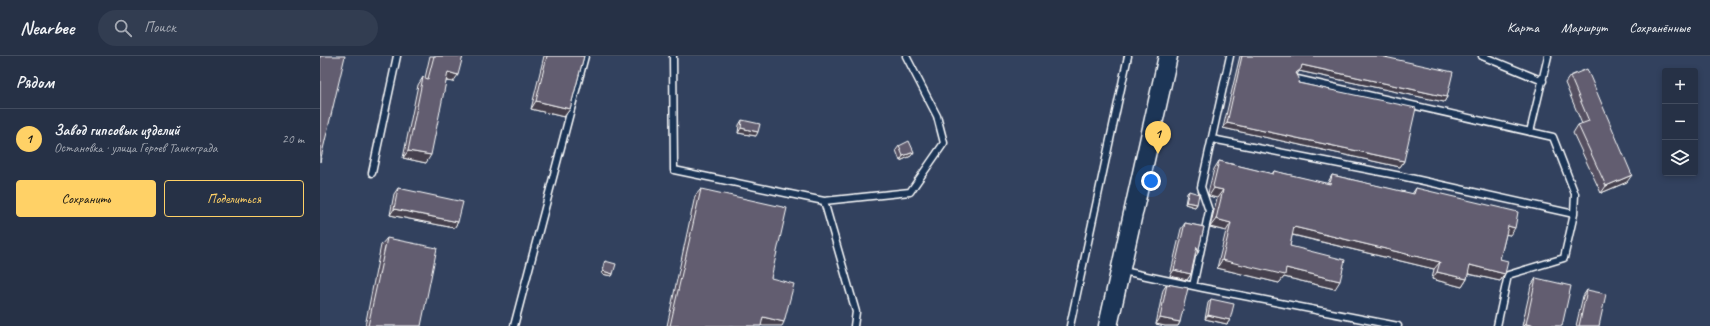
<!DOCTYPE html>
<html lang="ru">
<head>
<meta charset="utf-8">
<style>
  :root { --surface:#263146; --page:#323d51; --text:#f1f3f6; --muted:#a4a9b3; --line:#424c5f; --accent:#ffd166 }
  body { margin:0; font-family:Caveat,sans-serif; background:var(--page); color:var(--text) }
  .controls { position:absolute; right:12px; top:12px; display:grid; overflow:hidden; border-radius:4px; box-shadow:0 2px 6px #0003 }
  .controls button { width:36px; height:36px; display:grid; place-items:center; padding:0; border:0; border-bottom:1px solid var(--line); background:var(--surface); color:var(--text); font:20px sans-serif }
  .you { position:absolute; left:831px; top:125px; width:14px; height:14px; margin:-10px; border:3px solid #fff; border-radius:50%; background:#1a73e8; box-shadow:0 0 0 6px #1a73e833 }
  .badge { display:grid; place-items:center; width:26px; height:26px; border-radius:50%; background:var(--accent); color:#111; font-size:13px; font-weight:700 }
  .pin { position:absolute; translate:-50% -33px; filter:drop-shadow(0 1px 2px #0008) }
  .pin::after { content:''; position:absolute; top:21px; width:14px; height:12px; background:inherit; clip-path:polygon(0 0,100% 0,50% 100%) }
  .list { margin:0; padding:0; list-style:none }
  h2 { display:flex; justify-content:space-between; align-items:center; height:52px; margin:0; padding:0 16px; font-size:17px }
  h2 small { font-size:13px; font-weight:400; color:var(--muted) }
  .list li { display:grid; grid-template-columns:26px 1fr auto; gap:12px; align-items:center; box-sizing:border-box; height:60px; padding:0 16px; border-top:1px solid var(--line) }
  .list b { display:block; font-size:15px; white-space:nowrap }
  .list p { margin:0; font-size:13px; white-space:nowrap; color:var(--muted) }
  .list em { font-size:13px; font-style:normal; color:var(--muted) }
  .actions { display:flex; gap:8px; padding:12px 16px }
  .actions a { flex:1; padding:9px 0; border:1px solid var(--accent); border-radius:4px; text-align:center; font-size:14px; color:var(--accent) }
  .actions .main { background:var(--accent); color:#111 }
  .icon { flex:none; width:22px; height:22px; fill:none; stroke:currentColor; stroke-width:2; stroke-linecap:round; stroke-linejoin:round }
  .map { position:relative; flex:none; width:1390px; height:270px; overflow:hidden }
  header { display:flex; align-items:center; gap:24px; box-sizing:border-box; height:56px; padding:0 20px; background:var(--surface); border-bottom:1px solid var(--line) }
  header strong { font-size:19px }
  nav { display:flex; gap:22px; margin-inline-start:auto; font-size:14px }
  .search { width:280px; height:36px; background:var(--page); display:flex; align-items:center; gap:10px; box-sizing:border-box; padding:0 14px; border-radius:22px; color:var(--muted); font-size:15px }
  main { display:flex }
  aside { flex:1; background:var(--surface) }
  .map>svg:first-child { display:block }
</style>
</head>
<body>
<header>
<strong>Nearbee</strong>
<div class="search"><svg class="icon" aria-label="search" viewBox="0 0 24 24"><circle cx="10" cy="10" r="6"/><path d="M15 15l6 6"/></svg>Поиск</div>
<nav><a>Карта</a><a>Маршрут</a><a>Сохранённые</a></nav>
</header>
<main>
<aside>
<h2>Рядом<small></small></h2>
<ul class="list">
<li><span class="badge">1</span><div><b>Завод гипсовых изделий</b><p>Остановка · улица Героев Танкограда</p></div><em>20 m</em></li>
</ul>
<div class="actions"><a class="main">Сохранить</a><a>Поделиться</a></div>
</aside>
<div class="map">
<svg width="1390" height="270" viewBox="0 0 1390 270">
  <rect width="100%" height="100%" fill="#32415e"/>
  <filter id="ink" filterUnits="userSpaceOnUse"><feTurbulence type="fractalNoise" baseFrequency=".025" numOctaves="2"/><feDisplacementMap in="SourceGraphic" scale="8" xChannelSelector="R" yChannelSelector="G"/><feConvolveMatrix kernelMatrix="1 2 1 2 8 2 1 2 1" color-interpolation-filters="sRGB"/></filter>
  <g filter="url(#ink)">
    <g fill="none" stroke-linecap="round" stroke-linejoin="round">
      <g stroke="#fff" stroke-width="9">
        <path id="lane" d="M353,0L354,114L504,145L590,136L624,87L617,60L586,0
          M1162,0L1223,25
          M977,23L1233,81L1255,138L1254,158L1244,202L1188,219L1177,270
          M1210,76L1228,0
          M892,83L1081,120L1254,158
          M52,117L77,0
          M504,145L536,256L534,270
          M803,215L883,232L1078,270
          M873,230L889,155L881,131L910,0
          M194,270L265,0
          M750,270L808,0"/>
      </g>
      <g stroke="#fff" stroke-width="21">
        <path id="primary" d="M788,270L848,0"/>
      </g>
      <use href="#lane" stroke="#1d3557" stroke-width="6"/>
      <use href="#primary" stroke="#1d3557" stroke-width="18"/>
    </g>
    <path fill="#545060" stroke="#fff" d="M110,0H143L133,26L126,25L106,107L83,102L98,29L103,21L105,22Z
      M224,0H264L250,53L244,61L211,53Z
      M920,0H1060L1127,41L1124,46L979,15L977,18L978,27L1084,105L1080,111L903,72Z
      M1250,20L1307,126L1281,137L1253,77L1258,69L1262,68L1245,27Z
      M422,64L436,80L418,77L419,69Z
      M579,90L594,96L591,100L580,105L576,94Z
      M899,105L952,118L954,115L1007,128L1012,119L1092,138L1096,132L1190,179L1186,178L1180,203L1185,218L1180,225L1148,218L1147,223L1142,231L1112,223L1114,213L972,179L970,190L1015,233L964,221L959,227L897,212L906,175L890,171L897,142L889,140L888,137L894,113Z
      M78,132L138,166L134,172L70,159L74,138Z
      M381,133L441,269V270H347L375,140Z
      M869,135L877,148L875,151L865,148L867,137Z
      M865,167L884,171L878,197L874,203L871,218L867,224L850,220L861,173Z
      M67,182L101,270H45L61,189Z
      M285,205L293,218L292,220L282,218L284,207Z
      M1216,222L1242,270H1202L1211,230Z
      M847,228L860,266L858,270H845L836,268L843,234Z
      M1267,234L1279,270H1256L1263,240Z
      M891,243L910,264L907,268L885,263L888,247Z"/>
    <path fill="#45414e" stroke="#fff" d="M982,9L1127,41L1124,46L979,15L977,19L973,22Z
      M128,16L138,19L133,26L123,24Z
      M216,45L250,53L244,61L211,53Z
      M907,67L1084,105L1080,111L903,72Z
      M421,72L438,76L436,80L418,77Z
      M88,95L111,99L106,107L83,102Z
      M594,96L591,100L580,105L583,100Z
      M1312,119L1307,126L1281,137L1286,130Z
      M894,132L903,134L897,142L889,140Z
      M866,146L877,148L875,151L865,148Z
      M74,153L138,166L134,172L70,159Z
      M896,163L911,167L906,175L890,171Z
      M1188,170L1195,172L1190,179L1182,178Z
      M974,171L1120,206L1114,213L969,178Z
      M902,204L966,212L1020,225L1015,233L964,221L959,227L897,212Z
      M1150,209L1185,218L1180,225L1145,217Z
      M854,214L871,218L867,224L850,220Z
      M283,215L293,218L292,220L282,218Z
      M1117,216L1147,223L1142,231L1112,223Z
      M888,259L910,264L907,268L885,263Z
      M443,261L464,266L462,270H443L438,269Z
      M840,262L860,266L858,270H845L836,268Z
      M1206,268L1216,270H1204Z"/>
    <path fill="#625d70" stroke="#fff" d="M0,0H25L0,106Z
      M114,0H143L138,19L128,16L111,99L88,95L103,21L108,23Z
      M227,0H264L250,53L216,45Z
      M922,0H1060L1133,16L1127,41L982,9L981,13L976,17L979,22L978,27L1096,52L1084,105L907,67Z
      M1267,13L1312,119L1286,130L1258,69L1269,65L1250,20Z
      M422,64L440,68L438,76L421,72Z
      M589,85L594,96L583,100L579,90Z
      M899,105L953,118L954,115L1010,128L1012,119L1094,138L1096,132L1198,156L1195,172L1188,170L1180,203L1188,205L1185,218L1150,209L1147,223L1117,216L1120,206L974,171L970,190L1025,204L1020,225L966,212L965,219L902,204L911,167L896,163L903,134L894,132L893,130Z
      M78,132L143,146L138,166L74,153Z
      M381,133L467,152L451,222L474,228L464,266L443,261L441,270H350Z
      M869,135L879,138L877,148L866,146Z
      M865,167L884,171L878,197L877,191L871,218L854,214Z
      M67,182L117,192L101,270H48Z
      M285,205L296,208L293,218L283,215Z
      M1216,222L1251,230L1242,270H1216L1206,268Z
      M847,228L868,232L860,266L840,262Z
      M1267,234L1286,238L1279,270H1259Z
      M891,243L914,248L910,264L888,259Z"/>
  </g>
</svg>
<div class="controls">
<button>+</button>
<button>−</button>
<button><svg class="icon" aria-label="layers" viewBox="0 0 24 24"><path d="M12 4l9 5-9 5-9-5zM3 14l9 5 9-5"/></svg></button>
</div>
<div class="you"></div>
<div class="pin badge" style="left:838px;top:98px">1</div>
</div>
</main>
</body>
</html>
